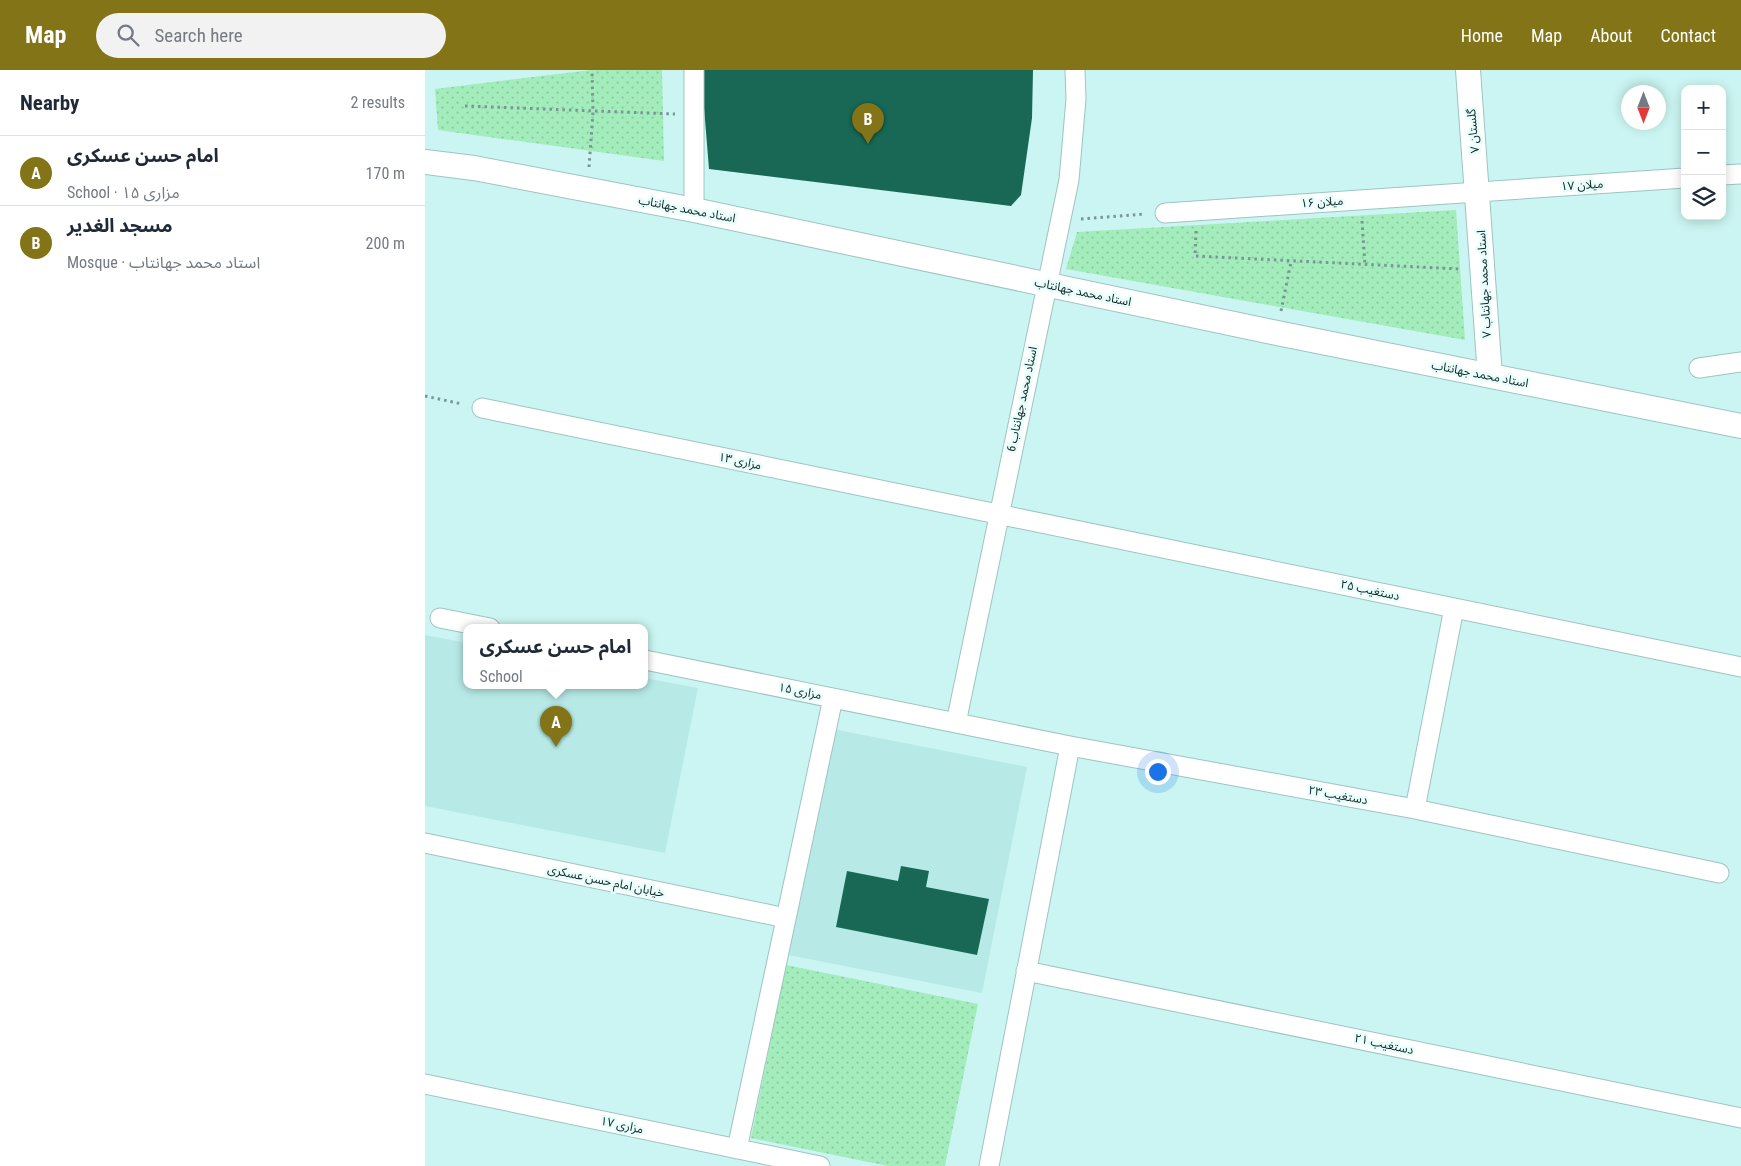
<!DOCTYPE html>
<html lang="en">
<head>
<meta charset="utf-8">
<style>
  :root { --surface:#fff; --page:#f2f2f3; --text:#1f2937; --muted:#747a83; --line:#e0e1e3; --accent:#827417 }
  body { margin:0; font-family:"Roboto Condensed","Noto Sans Arabic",sans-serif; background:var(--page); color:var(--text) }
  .controls { position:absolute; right:15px; top:15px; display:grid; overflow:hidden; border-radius:10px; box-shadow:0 2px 12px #0003 }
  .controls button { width:45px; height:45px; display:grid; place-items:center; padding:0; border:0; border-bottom:1px solid var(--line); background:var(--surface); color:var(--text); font:25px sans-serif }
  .compass { position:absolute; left:1196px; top:15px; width:45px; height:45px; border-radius:50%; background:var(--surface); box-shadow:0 2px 12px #0003; rotate:180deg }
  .you { position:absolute; left:732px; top:701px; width:18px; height:18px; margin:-12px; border:4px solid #fff; border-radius:50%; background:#1a73e8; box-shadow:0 0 0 8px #1a73e833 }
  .badge { display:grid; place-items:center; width:32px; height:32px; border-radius:50%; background:var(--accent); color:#fff; font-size:16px; font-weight:700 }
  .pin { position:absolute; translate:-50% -41px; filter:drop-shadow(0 1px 2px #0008) }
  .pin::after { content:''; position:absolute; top:26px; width:18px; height:15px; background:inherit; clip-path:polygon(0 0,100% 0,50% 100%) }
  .popup { position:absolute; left:38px; top:554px; width:185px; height:65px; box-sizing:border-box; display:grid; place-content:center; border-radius:10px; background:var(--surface); filter:drop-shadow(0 1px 4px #0005); font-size:16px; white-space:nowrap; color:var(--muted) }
  .popup b { font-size:19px; color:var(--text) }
  .popup::after { content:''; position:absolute; left:50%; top:100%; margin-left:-10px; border:10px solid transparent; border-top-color:var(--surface) }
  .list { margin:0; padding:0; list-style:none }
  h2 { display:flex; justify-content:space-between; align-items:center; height:65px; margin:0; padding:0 20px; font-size:21px }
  h2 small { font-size:16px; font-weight:400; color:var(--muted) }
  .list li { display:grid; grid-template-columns:32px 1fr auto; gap:15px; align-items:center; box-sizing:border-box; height:70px; padding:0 20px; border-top:1px solid var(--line) }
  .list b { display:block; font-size:19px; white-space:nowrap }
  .list p { margin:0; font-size:16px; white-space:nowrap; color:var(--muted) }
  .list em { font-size:16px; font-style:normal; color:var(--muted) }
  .icon { flex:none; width:28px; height:28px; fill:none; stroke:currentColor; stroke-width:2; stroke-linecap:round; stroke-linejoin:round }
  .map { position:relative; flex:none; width:1316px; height:1096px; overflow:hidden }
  header { display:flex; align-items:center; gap:30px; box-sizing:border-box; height:70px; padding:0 25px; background:var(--accent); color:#fff }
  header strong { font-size:24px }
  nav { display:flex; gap:28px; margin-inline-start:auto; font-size:18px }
  .search { width:350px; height:45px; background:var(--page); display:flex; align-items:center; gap:12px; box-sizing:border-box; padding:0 18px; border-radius:28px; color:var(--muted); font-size:19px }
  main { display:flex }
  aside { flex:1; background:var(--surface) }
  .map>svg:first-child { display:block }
</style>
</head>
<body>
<header>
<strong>Map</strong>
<div class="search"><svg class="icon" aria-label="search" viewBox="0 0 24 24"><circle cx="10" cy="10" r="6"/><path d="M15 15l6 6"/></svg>Search here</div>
<nav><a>Home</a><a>Map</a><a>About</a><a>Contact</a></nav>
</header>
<main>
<aside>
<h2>Nearby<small>2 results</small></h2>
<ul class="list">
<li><span class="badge">A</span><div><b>امام حسن عسکری</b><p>School · مزاری ۱۵</p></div><em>170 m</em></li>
<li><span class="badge">B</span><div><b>مسجد الغدیر</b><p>Mosque · استاد محمد جهانتاب</p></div><em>200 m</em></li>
</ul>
</aside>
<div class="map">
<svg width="1316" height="1096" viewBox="0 0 1316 1096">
  <defs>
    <pattern id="park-dots" width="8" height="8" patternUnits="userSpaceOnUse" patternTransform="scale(1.25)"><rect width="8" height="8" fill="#a3ecbb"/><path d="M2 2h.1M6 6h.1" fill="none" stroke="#8bcaa0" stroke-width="1.8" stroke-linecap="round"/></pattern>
  </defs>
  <rect width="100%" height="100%" fill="#cbf5f2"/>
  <path fill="#b7eae7" d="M0,565L42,573V616H220V608L273,618L240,783L0,736Z
    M408,659L602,697L557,923L363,885Z"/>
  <path fill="url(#park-dots)" d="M166,0H237L239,91L13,60L10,19Z
    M1031,140L1040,270L641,199L652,162Z
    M361,895L553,934L520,1096H463L326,1068Z"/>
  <path fill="#186855" d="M276,0H608L607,48L596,125L586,136L284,99Z
    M476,796L504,801L501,817L564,829L552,885L411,857L422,801L473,811Z"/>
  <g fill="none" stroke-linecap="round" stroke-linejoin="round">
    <g stroke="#9dc4c2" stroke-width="21">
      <path id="minor" d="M269,0V140
        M1297,105L1316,104
        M740,143L1260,108
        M1274,298L1316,292
        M57,338L1316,597
        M15,548L65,558
        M220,590L645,676L990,739L1294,803
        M531,653L644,110L651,29L650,0
        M990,739L1029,538
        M0,773L361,848
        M601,901L1316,1048
        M0,1014L395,1096
        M312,1079L408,628
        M564,1096L645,676"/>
    </g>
    <g stroke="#9dc4c2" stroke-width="26">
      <path id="tertiary" d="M1043,0L1065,306
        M0,92L49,98L269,140L852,263L1316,356"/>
    </g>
    <path stroke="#789694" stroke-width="3" stroke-dasharray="2.5 4" stroke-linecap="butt" d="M40,36L250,44
      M164,97L168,42L167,0
      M656,149L719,144
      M937,151L940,195
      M771,161L770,186L1035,199
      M856,241L866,192
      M0,326L37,334"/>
    <use href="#minor" stroke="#fff" stroke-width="19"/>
    <use href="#tertiary" stroke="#fff" stroke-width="24"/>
  </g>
  <g text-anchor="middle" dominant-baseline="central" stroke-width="5" stroke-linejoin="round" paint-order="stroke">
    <g font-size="12" fill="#142423" stroke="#e6fefc">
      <text transform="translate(1048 61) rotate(-95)">گلستان ۷</text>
      <text transform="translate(1157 115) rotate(-4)">میلان ۱۷</text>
      <text transform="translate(897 132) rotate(-4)">میلان ۱۶</text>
      <text transform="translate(262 139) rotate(11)">استاد محمد جهانتاب</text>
      <text transform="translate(1059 214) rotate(-93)">استاد محمد جهانتاب ۷</text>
      <text transform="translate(658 222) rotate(12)">استاد محمد جهانتاب</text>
      <text transform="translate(1055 304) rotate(11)">استاد محمد جهانتاب</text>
      <text transform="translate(597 329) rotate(-78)">استاد محمد جهانتاب 6</text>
      <text transform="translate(315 391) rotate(12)">مزاری ۱۳</text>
      <text transform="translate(945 520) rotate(12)">دستغیب ۲۵</text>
      <text transform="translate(375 621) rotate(11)">مزاری ۱۵</text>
      <text transform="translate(913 725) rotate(10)">دستغیب ۲۳</text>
      <text transform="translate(181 811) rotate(12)">خیابان امام حسن عسکری</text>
      <text transform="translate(959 974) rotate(12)">دستغیب ۲۱</text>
      <text transform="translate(197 1055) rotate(12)">مزاری ۱۷</text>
    </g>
  </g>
</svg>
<div class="controls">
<button>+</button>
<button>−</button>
<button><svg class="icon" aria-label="layers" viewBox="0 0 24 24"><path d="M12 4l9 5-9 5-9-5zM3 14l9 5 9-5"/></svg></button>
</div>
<svg class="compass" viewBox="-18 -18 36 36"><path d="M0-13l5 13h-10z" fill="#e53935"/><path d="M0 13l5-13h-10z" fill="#747a83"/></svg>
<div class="you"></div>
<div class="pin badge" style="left:131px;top:677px">A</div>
<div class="popup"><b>امام حسن عسکری</b>School</div>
<div class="pin badge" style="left:443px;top:74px">B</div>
</div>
</main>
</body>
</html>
